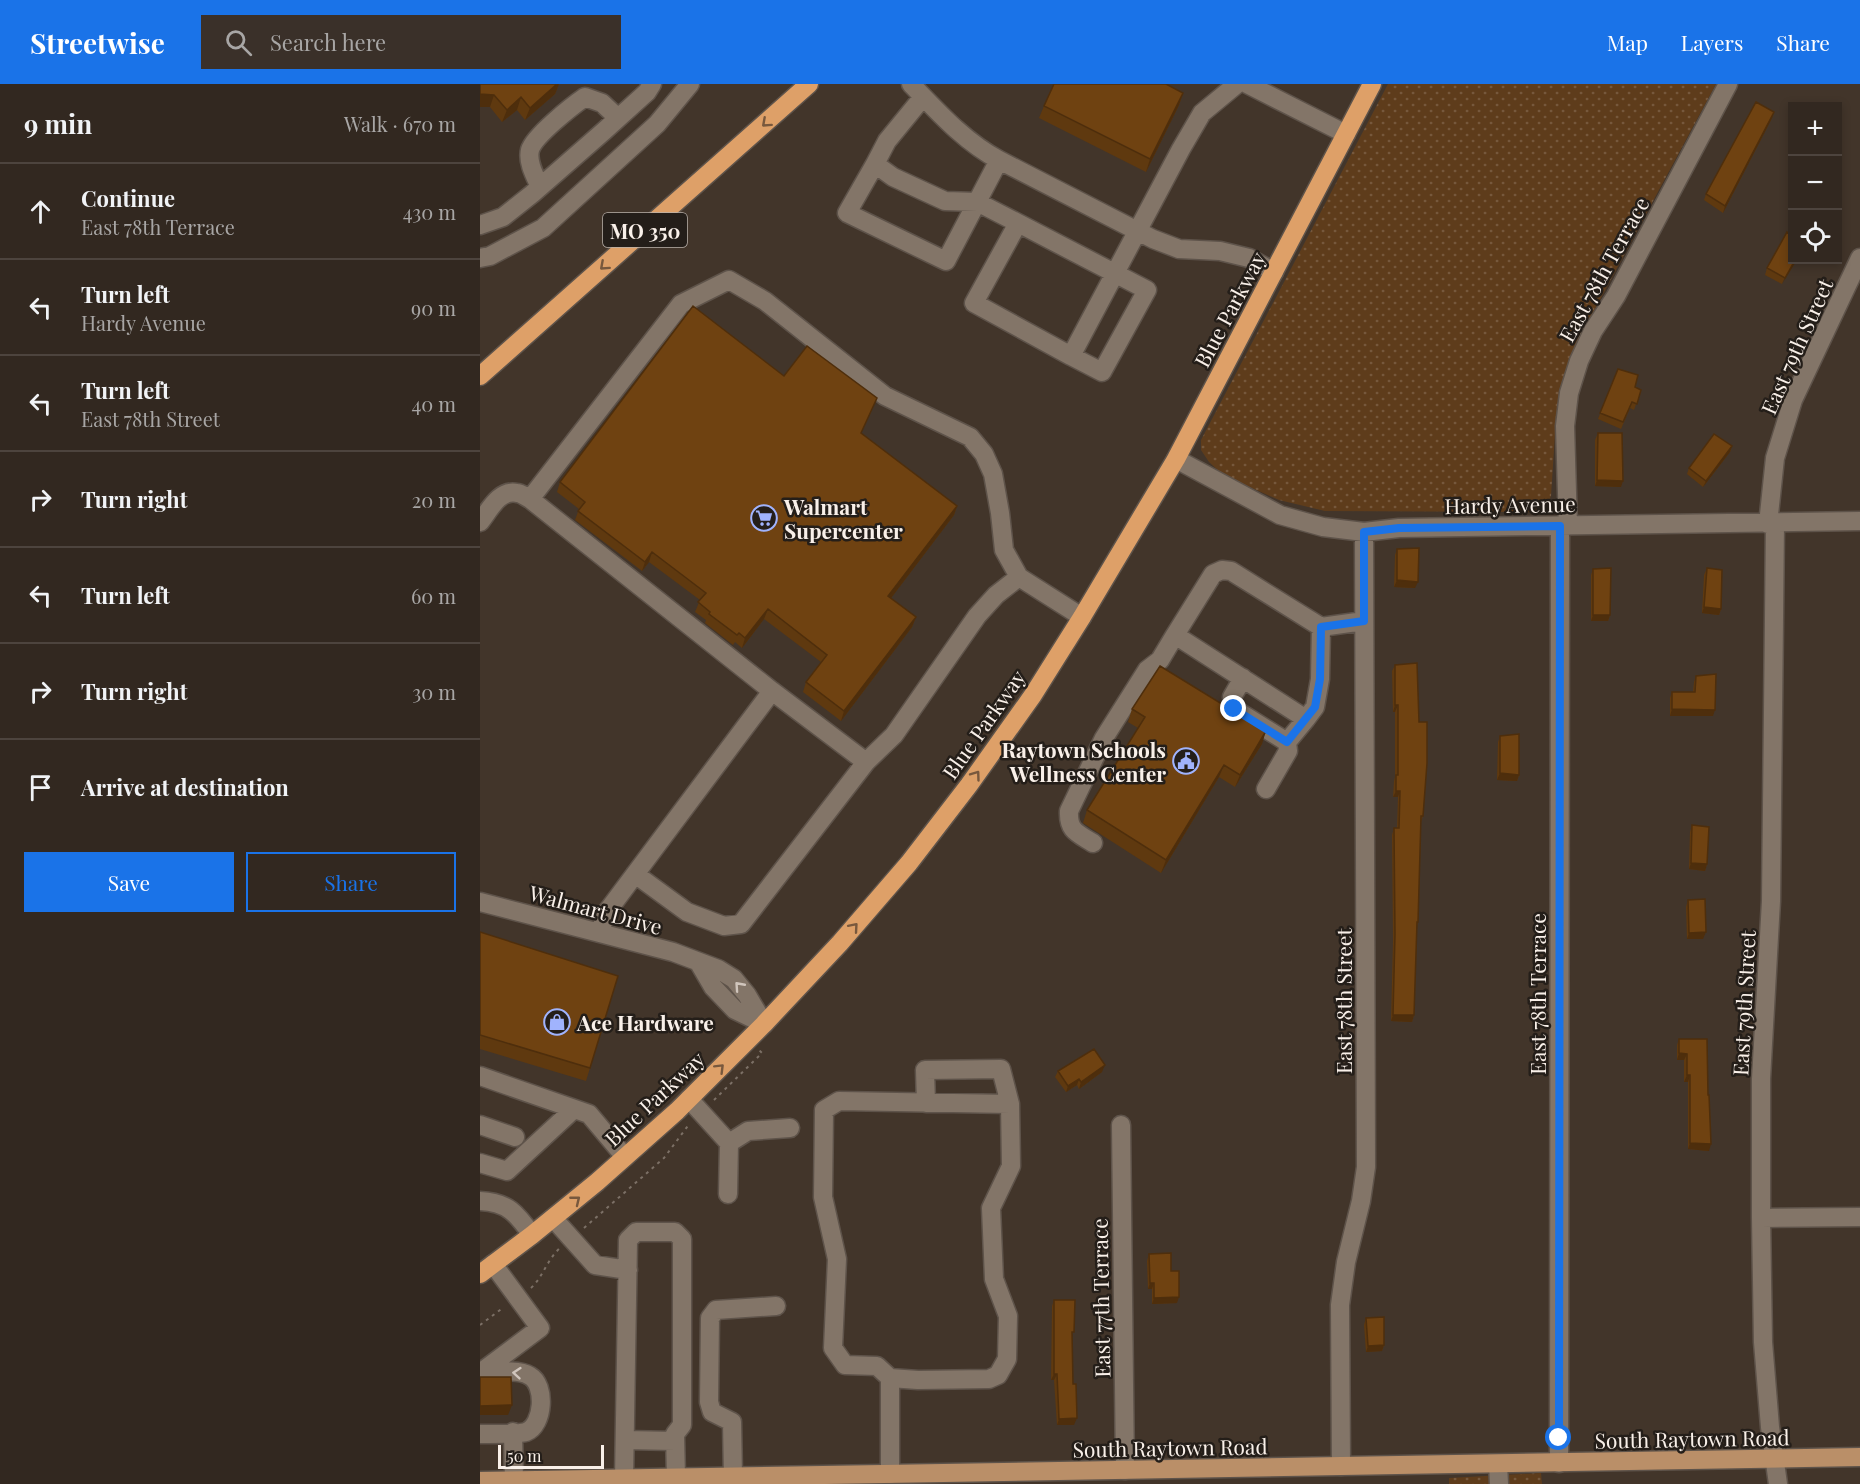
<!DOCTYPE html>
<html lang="en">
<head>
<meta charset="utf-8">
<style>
  :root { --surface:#322820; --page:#3a3029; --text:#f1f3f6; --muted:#a8a6a5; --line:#4d443e; --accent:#1a73e8 }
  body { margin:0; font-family:"Playfair Display",serif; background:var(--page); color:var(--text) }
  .controls { position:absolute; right:18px; top:18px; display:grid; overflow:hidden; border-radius:0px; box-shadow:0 3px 9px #0003 }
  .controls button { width:54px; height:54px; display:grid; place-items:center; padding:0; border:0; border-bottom:2px solid var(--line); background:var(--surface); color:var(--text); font:30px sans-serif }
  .scale { position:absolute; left:18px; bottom:15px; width:106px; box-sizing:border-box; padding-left:6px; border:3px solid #f9f0e9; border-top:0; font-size:16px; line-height:21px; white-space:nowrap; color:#f9f0e9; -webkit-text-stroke:4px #241e19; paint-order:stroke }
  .stop { position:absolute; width:18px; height:18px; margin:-14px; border:4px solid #1a73e8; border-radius:50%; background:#fff }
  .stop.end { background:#1a73e8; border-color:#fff; box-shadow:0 2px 6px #0008 }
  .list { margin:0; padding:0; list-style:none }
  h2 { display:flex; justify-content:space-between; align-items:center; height:78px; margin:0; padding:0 24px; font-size:26px }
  h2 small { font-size:20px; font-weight:400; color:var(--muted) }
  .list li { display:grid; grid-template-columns:39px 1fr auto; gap:18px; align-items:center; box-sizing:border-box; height:96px; padding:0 24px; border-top:2px solid var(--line) }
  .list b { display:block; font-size:22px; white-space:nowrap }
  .list p { margin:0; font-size:20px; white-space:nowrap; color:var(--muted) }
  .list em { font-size:20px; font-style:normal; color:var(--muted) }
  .actions { display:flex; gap:12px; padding:18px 24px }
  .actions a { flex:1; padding:14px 0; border:2px solid var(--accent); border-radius:0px; text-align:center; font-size:21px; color:var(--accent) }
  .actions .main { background:var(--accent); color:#fff }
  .icon { flex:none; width:33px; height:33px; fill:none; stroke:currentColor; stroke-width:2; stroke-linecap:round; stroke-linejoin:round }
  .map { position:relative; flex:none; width:1380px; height:1400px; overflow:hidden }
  header { display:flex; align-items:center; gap:36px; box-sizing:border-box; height:84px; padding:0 30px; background:var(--accent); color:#fff }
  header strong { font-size:28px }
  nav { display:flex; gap:33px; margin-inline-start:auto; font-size:21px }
  .search { width:420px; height:54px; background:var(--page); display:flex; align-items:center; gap:15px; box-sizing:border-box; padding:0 21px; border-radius:0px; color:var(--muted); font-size:22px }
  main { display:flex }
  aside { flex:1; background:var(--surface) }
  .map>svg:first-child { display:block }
</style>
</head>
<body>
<header>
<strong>Streetwise</strong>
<div class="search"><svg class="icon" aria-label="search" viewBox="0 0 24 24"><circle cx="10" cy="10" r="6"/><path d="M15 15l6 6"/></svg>Search here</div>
<nav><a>Map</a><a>Layers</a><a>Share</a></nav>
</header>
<main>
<aside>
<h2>9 min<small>Walk · 670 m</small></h2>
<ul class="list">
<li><svg class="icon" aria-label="ahead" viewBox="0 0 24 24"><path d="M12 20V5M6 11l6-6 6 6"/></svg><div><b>Continue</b><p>East 78th Terrace</p></div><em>430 m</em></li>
<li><svg class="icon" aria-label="left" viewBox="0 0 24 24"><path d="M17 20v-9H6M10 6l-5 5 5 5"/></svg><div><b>Turn left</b><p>Hardy Avenue</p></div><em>90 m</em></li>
<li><svg class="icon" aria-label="left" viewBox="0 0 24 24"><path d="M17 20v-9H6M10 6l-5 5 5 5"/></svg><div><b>Turn left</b><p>East 78th Street</p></div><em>40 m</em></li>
<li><svg class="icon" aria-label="right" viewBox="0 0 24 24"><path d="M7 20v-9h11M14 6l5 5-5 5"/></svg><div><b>Turn right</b></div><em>20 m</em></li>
<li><svg class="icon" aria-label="left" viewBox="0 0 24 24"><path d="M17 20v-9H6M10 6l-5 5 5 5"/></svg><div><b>Turn left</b></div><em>60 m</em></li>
<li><svg class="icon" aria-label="right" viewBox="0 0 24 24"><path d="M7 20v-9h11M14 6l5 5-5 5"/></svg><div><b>Turn right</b></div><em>30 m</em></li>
<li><svg class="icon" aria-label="arrive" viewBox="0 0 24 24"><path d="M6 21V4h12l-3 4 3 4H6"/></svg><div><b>Arrive at destination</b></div></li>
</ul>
<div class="actions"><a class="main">Save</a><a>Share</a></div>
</aside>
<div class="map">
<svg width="1380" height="1400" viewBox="0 0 1380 1400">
  <defs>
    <pattern id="grass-dots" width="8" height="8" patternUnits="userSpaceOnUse" patternTransform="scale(1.5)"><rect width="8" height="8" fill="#5e3c1b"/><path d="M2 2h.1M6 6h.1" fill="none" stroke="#76583c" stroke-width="1.8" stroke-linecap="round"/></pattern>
  </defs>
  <rect width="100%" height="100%" fill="#42352a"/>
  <path fill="url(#grass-dots)" d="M908,0H1236L1108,238L1081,313L1075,350L1071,412L1067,420L1060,428L845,427L799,416L743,391L729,378L721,366V356Z
    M1061,1389L1062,1400H969V1394Z"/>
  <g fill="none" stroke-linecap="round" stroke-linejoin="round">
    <g stroke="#5e534a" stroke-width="21">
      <path id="minor" d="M431,0C458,28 485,58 519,76L673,155L699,165L740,167L769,174L794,188
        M767,0L866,50
        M519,76L497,118L538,139L494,219L591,272L701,65L722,29L757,0
        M395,80L367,129L466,177L497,118L465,117L413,93L395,80L407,57L443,13
        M60,103C55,92 47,78 50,66C54,52 92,22 105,13L122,19L138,34
        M538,139L667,206L622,288L591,272
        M0,141L23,133L52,110L124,47L167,8L172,0
        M0,174L10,172L63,144L177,40L210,0
        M696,375L800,431L843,443L884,448L919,444L1380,437
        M50,415L201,220L249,196L285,217L405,312L490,353L504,370L513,390L520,429L524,466L539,493
        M0,438C9,427 19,405 37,409C41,409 46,413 50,415L292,607L386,678
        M1295,439L1291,817L1281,995V1134L1283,1258L1290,1343L1298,1400
        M1288,440L1295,374L1313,316L1380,174
        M1088,442L1085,342L1089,309L1099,277L1113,247L1136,212L1248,0
        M841,543L751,487L742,486L733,490L695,551L826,635L835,623L840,595L841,543L884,537
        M763,594L752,613L754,625L807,658L826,635
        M786,705L808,667L807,658
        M613,759C597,749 588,747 589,727L624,654L667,586L680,576L695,551
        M155,790L207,828L244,842L261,840L386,678L414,651L497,532L516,511L539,493L602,533
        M0,818L193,868L238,885L254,895L267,911L284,940
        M120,849L126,829L292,607
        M219,879L233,903L255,926L284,940
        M0,992L109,1030L145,1073
        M209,1015L249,1059
        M0,1041L35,1053
        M641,1041L645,1386
        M0,1079L27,1087L94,1025
        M248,1110L249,1059L268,1047L310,1044
        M0,1117C28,1118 37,1130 52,1151
        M73,1134L115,1181L148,1186
        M1281,1134L1380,1133
        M0,1289L60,1244L13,1180
        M0,1290C15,1289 37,1284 50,1292C66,1301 64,1341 46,1348C41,1350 8,1350 0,1350
        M410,1294L438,1296L509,1295L518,1291L527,1275L528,1232L514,1195L511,1124L531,1082L530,1020L521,985L445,986L446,1019
        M33,1348L34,1397
        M145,1356L195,1357
        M1079,1379L1080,442
        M1018,1380L1019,1400
        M861,1382L860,1221L866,1178L881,1117L886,1083L884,448
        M410,1390V1294L397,1282L365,1281L353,1264L357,1175L343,1113L344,1026L359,1017L530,1020
        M253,1393L252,1338L232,1328L229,1318L230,1234L236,1226L296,1222
        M144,1395L148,1156L156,1148H195L202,1155V1341L195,1350L196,1394"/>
    </g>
    <g stroke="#5e534a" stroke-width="21">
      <path id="major" d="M0,1397L1380,1373"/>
    </g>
    <g stroke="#5e534a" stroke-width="21">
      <path id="highway" d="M0,292L329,0
        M0,1190L52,1151L117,1098L197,1027L284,940L360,859L429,779L489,701L553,611L602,533L696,375L892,0"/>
    </g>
    <path stroke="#7c7066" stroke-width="2" stroke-dasharray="3 4.5" stroke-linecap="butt" d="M234,1016L282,969L279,966
      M104,1144L184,1074L210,1039
      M51,1204C63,1193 67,1176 79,1165
      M0,1241L24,1223"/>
    <use href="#minor" stroke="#837568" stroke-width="18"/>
    <use href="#major" stroke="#ba8f68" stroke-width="18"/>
    <use href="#highway" stroke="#dea068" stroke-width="18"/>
  </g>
  <path fill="#5f390f" d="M0,0H79L75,10L45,36L37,26L22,38L10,23Z
    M703,9L699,21L666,88L559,34L564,22Z
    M1294,28L1292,34L1243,129L1224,116L1226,110Z
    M1312,176L1302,200L1285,191L1287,184Z
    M1138,285L1155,303L1161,306L1154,326L1150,324L1141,345L1118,335Z
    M304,292L397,314L381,349L477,422L474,431L411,514L436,533L432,543L361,637L323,608L326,598L341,578L284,535L262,564L255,558L253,561L225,539L226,536L215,528L220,516L169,478L162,487L95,436L99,425L77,408L80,398Z
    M1118,349L1141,403L1115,402V356Z
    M1252,362L1250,368L1223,403L1207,390L1209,384Z
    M917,465L935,504L914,503L915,471Z
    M1227,484L1241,525L1239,531L1222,529L1224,491Z
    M1113,485L1130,531L1128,537H1111V491Z
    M915,581L939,638L943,732L941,738L938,838L937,842L934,931L932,938L911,937L913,856L912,751L914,744H917L918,713H913L914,697L915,693V628H913L912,587Z
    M1216,592L1233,632H1190V614L1192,608H1213L1214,598Z
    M652,625L782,660L755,703L739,693L681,789L603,739L607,726L658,644L648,638Z
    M1020,652L1039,691L1037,697L1017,696L1018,658Z
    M1212,741L1227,780L1225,787L1209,785L1210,748Z
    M1208,816L1223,855H1207L1206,823Z
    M0,848L110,984L106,997L0,965Z
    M1199,955H1227L1229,1067L1208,1065V998H1204V976H1197V961Z
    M578,987L622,988L599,1005L597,1001L586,1008L575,993Z
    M669,1170L691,1187L697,1219L672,1220V1205H668L667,1177Z
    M574,1216L592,1252L594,1341H577L574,1296H571L572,1222Z
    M886,1234L904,1261L902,1267L886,1268L884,1241Z"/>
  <path fill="#4e2e0c" d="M77,0H79L75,10L45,36L50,24Z
    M703,9L699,21L666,88L670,75Z
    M0,10L14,11L10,23H0Z
    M41,13L37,26L22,38L27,26Z
    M1294,28L1292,34L1243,129L1245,122Z
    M1315,176H1317L1302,200L1305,194Z
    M1252,362L1250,368L1223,403L1226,397Z
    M1117,396L1143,397L1141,403L1115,402Z
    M477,422L474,431L405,522L408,512Z
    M172,468L169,478L162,487L165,478Z
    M917,496L938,498L935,504L914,503Z
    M1224,523L1241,525L1239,531L1222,529Z
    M288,525L284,535L262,564L265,554Z
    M1113,531H1130L1128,537H1111Z
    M436,533L432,543L361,637L364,627Z
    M915,621H918L915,628H913Z
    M1192,625L1235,626L1233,632H1190Z
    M786,647L782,660L755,703L760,691Z
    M744,681L739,693L681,789L686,776Z
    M1020,689L1039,691L1037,697L1017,696Z
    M916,707H920L918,713H913Z
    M1211,779L1227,780L1225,787L1209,785Z
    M1226,848L1223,855H1207L1209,849Z
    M913,931H934L932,938L911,937Z
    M1199,969L1207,970L1204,976H1197Z
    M625,981L622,988L599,1005L601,998Z
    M1207,991H1210L1208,998H1204Z
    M599,995L597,1001L586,1008L588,1002Z
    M1210,1059L1231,1060L1229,1067L1208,1065Z
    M670,1199H674L672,1205H668Z
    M699,1213L697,1219L672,1220L674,1214Z
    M904,1261L902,1267L886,1268L888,1262Z
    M574,1290H577L574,1296H571Z
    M32,1321L28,1331H0V1322Z
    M597,1334L594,1341H577L579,1335Z"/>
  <path fill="#6f4211" stroke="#4e2e0c" stroke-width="1.5" d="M0,0H77L50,24L41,13L27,26L14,11L0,10Z
    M574,0H686L703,9L670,75L564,22Z
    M1276,18L1294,28L1245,122L1226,110Z
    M1307,148L1312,152V176H1315L1305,194L1287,184Z
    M213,222L304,292L327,262L397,314L381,349L477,422L408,512L436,533L364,627L326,598L347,571L288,525L265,554L259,549L257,551L229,530L230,528L218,518L226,509L172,468L165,478L98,427L105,418L80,398Z
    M1138,285L1158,291L1155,303L1161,306L1157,320L1152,318L1143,338L1120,329Z
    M1118,349H1142L1143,397L1117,396Z
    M1234,350L1252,362L1226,397L1209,384Z
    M939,464L938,498L917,496V465Z
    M1131,484L1130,531H1113V485Z
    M1227,484L1242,486L1241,525L1224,523Z
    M937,579L939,638H947V679L943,732H941L938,838H937L934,931H913L915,850L914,744H919L920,707H916V691H918V621H915V581Z
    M680,582L786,647L760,691L744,681L686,776L607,726L665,633L652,625Z
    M1236,590L1235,626L1192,625V608H1215L1216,592Z
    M1039,650V691L1020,689V652Z
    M1212,741L1229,743L1227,780L1211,779Z
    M1225,815L1226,848L1209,849L1208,816Z
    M0,848L138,892L110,984L0,951Z
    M1199,955H1227L1228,1011H1229L1231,1060L1210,1059V991H1207V970L1199,969Z
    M614,965L625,981L601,998L599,995L588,1002L578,987Z
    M691,1169V1187H699V1213L674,1214V1199H670L669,1170Z
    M574,1216H595L594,1248H592L593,1300H596L597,1334L579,1335L577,1290H574Z
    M904,1233V1261L888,1262L886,1234Z
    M0,1293H31L32,1321L0,1322Z"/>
  <defs><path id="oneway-chevron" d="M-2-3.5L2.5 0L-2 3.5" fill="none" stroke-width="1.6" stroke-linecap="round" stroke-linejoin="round" transform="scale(1.5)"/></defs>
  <g stroke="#78583d">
    <use href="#oneway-chevron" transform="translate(286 39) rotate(138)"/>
    <use href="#oneway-chevron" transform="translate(124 182) rotate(138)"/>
    <use href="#oneway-chevron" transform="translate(496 691) rotate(-54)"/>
    <use href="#oneway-chevron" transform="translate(374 843) rotate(-49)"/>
    <use href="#oneway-chevron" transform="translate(240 984) rotate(-45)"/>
    <use href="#oneway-chevron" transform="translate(96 1116) rotate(-39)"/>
  </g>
  <g stroke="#d0c5bc">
    <use href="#oneway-chevron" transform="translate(259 902) rotate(-132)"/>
    <use href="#oneway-chevron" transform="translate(37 1289) rotate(-175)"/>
  </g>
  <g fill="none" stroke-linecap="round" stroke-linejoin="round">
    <path stroke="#1a73e8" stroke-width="8" d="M754,625L807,658L835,623L840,595L841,543L884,537V448L919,444L1080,442L1079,1354"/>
  </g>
  <defs>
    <g id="supermarket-ring" transform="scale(1.35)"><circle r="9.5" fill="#241e19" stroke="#a0b3fd" stroke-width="1.5"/><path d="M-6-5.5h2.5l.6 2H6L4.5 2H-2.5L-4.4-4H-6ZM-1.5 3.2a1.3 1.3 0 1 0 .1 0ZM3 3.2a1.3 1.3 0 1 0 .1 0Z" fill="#a0b3fd"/></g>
    <g id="civic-ring" transform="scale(1.35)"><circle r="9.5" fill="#241e19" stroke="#a0b3fd" stroke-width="1.5"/><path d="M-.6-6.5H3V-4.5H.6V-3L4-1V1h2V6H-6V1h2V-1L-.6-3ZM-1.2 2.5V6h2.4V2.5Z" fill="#a0b3fd"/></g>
    <g id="shop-ring" transform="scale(1.35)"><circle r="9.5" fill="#241e19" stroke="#a0b3fd" stroke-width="1.5"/><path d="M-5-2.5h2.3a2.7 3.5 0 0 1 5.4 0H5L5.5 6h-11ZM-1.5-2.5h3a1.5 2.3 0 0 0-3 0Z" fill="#a0b3fd"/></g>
  </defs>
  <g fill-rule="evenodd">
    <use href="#supermarket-ring" x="284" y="434"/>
    <use href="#civic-ring" x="706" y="677"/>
    <use href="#shop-ring" x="77" y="938"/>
  </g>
  <g text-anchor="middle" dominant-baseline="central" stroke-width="5" stroke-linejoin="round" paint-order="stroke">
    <rect fill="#241e19" stroke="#b9b1ab" stroke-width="1.5" x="123" y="129" width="84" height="34" rx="4.5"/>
    <g font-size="20" font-weight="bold" fill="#f9f0e9">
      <text x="165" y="146">MO 350</text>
    </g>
    <g font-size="21" fill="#f9f0e9" stroke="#241e19">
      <text transform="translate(1123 185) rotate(-61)">East 78th Terrace</text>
      <text transform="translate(749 225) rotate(-62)">Blue Parkway</text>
      <text transform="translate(1316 262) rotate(-66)">East 79th Street</text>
      <text transform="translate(1030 420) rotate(-1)">Hardy Avenue</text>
      <text transform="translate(503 640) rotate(-55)">Blue Parkway</text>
      <text transform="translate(116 825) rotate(15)">Walmart Drive</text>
      <text transform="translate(1057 910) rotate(-90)">East 78th Terrace</text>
      <text transform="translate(863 917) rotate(-90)">East 78th Street</text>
      <text transform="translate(1263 919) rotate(-87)">East 79th Street</text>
      <text transform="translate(174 1014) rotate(-43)">Blue Parkway</text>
      <text transform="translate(620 1214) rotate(-91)">East 77th Terrace</text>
      <text transform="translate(1212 1354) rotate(-1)">South Raytown Road</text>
      <text transform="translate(690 1363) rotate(-1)">South Raytown Road</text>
    </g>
    <g font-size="21" font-weight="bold" fill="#f9f0e9" stroke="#241e19" text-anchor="start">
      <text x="304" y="422">Walmart<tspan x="304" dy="24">Supercenter</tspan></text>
      <text x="686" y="665" text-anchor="end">Raytown Schools<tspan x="686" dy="24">Wellness Center</tspan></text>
      <text x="97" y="938">Ace Hardware</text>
    </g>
  </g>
</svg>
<div class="controls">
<button>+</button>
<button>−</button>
<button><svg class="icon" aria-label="locate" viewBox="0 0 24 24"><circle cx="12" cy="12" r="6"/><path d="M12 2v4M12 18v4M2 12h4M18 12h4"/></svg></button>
</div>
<div class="scale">50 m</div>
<div class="stop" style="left:1079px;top:1354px"></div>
<div class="stop end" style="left:754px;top:625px"></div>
</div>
</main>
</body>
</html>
